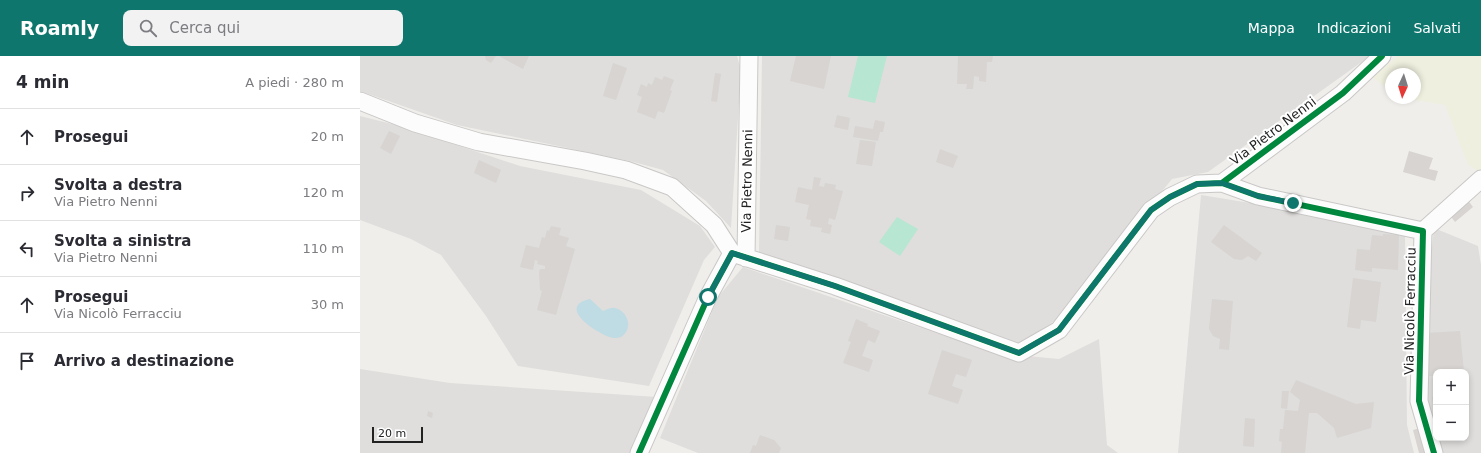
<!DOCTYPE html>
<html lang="it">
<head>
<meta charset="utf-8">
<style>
  :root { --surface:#fff; --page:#f2f2f3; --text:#2b2b33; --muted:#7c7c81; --line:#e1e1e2; --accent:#0f766e }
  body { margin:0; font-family:"DejaVu Sans",sans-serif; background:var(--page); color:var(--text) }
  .controls { position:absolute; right:12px; bottom:12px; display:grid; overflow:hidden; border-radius:8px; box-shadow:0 2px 6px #0003 }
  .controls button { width:36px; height:36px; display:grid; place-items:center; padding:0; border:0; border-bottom:1px solid var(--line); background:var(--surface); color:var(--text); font:20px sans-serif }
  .compass { position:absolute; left:1025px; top:12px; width:36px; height:36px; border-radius:50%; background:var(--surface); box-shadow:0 2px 6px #0003; rotate:184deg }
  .scale { position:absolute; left:12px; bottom:10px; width:51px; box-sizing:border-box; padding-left:4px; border:2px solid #222; border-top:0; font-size:11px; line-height:14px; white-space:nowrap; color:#222; -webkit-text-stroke:3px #fff; paint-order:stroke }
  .stop { position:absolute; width:12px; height:12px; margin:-9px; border:3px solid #0f766e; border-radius:50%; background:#fff }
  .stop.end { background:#0f766e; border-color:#fff; box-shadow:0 1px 4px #0008 }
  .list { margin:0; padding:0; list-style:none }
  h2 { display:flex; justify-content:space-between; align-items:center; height:52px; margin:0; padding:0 16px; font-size:17px }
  h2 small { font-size:13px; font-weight:400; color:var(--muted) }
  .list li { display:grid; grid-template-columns:26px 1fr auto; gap:12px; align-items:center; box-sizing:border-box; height:56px; padding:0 16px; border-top:1px solid var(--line) }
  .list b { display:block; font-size:15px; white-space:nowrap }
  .list p { margin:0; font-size:13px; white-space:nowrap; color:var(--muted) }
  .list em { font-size:13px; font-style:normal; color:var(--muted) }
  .icon { flex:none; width:22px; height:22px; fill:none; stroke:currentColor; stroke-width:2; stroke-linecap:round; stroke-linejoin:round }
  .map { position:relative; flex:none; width:1121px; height:397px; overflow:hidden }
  header { display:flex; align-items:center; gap:24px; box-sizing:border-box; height:56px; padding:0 20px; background:var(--accent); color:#fff }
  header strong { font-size:19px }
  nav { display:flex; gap:22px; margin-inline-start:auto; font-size:14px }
  .search { width:280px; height:36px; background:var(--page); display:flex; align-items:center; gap:10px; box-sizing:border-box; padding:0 14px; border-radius:8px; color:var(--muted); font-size:15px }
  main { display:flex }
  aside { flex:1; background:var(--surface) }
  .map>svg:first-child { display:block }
</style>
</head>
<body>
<header>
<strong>Roamly</strong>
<div class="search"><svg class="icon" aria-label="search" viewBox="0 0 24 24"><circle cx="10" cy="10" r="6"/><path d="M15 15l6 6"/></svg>Cerca qui</div>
<nav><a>Mappa</a><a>Indicazioni</a><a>Salvati</a></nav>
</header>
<main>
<aside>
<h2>4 min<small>A piedi · 280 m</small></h2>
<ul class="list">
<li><svg class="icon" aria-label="ahead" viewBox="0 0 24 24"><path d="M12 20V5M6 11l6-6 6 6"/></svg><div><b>Prosegui</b></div><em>20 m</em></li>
<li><svg class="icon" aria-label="right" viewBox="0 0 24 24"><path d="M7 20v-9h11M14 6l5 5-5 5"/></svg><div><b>Svolta a destra</b><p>Via Pietro Nenni</p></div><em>120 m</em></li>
<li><svg class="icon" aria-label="left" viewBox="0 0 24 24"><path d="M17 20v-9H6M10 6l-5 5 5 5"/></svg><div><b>Svolta a sinistra</b><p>Via Pietro Nenni</p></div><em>110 m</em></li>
<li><svg class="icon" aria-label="ahead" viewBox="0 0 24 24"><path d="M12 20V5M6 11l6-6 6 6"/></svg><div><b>Prosegui</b><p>Via Nicolò Ferracciu</p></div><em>30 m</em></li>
<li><svg class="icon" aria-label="arrive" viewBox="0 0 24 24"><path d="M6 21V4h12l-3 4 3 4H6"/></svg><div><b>Arrivo a destinazione</b></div></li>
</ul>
</aside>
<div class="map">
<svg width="1121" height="397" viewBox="0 0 1121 397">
  <rect width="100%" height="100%" fill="#f0eeeb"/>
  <path fill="#dfdedc" d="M0,0H377L381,14L371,172L346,145L303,114L270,105L97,69L0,35Z
    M402,0H1010L848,116L812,123L696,264L658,289L399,198Z
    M0,60L36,69L160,110L281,134L340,170L355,191L344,204L289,330L158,310L126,260L81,199L51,183L0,164Z
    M841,139L958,158L1045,178L1047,369L1054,397H818Z
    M1074,172L1118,190L1121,209V397H1080L1076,382H1106V316H1076V382L1072,368L1061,294Z
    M383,211L635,297L699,303L739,283L747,389L758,397H338L300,382L358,241Z
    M0,313L90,327L297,341L275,397H0Z"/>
  <path fill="#efefdf" d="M1038,0H1121V117L1108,109L1085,49L1042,42H1055V18H1031V35L1012,21Z"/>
  <path fill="#b7e6d2" d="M498,0H527L515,47L488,41Z
    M537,161L558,173L540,200L519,186Z"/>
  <path fill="#bfdbe3" d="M230,243L243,255C247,254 250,251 255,252C265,254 272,267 266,276C264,279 261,282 256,282C246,284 192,251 230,243Z"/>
  <path fill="#d7d4d2" d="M125,0H136L131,7L126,4Z
    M139,0H169L163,13Z
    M436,0H471L464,33L430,25Z
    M598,0H633L632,6H627L626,26L619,25V21L614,20L613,33H606L607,28H597Z
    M253,7L267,12L256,44L243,40Z
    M355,17L361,18L357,46L351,45Z
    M304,20L314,24L310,34L312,35L304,57L298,55L295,63L277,56L282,41L277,39L281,28L287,31L288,27L292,29L295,21L302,24Z
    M477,59L490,62L488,74L474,71Z
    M515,64L525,66L523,76H520L518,85L493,81L495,70L513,73Z
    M29,75L40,80L31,98L20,92Z
    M500,84L516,86L512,110L496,108Z
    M580,93L598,100L593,112L576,106Z
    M1049,95L1073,102L1069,113L1078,115L1075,125L1043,116Z
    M119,104L141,114L136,127L114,117Z
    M454,121L461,122L459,130L464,131L465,127L476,129L475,133L483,135L475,164L469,162L468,168L472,169L470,178L461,176L462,172L450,170L451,164L446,163L449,149L435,146L438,131L452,134Z
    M1107,143L1113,151L1095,166L1089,158Z
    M416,169L430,171L428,185L414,183Z
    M864,169L902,197L896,205L888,200L882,204L874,203L851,186Z
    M191,170L201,172L199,179L209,182L206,190L215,193L196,259L177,254L182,235L180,234L179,216L180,213H185V210L177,208L178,205L175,204L173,214L160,211L166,189L179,192L182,181L185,182L187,174L189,175Z
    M1023,178L1039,179L1038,214L1012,212V216L995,214L997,193L1010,194L1012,179L1023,180Z
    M993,222L1021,226L1016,266L1001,264L1000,273L987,271Z
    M852,243L873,245L869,294L859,293L860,283L853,280L849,273Z
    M496,263L508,268L507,270L520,275L515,287L508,284L502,300L513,304L509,316L483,307L491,286L488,285Z
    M1100,275L1104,316H1076V320H1068L1066,306V277Z
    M582,294L612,304L606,321L596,318L592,330L603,334L598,348L568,338Z
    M936,324L996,348L1014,346L1011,372L977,382L974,372L957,357H949L945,397H921L922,386L919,385L920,373H923L925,354L938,355L940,344L930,336Z
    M922,335H929L927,353L921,352Z
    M1072,341H1076V361H1075Z
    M68,355L73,357L72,362L67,360Z
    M885,362L895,363L894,391L883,390Z
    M1063,371L1071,397H1059L1053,374Z
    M400,379L414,384L421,392L419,397H390L393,389L396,390Z"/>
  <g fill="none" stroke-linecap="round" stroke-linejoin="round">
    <g stroke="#c9c8c7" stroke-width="19">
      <path id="minor" d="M0,45L55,67L119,86L225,105L266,114L312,131L354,169L372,197
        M862,127L898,140L1063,175L1059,345L1074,397
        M1063,175L1121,123
        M386,202L389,0
        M279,397L348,241L372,197L475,230L659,297L699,274L791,154L810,141L837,128L862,127L983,37L1022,0"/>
    </g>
    <use href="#minor" stroke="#fdfcfc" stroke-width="17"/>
    <g stroke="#fff" stroke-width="8">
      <path id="cycleway" d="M862,127L898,140L1063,175L1059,345L1074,397
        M279,397L348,241L372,197L475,230L659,297L699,274L791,154L810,141L837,128L862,127L983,37L1022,0"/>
    </g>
    <use href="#cycleway" stroke="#00873e" stroke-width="6"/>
  </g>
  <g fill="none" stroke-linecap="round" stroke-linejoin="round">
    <path stroke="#0f766e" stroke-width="5" d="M348,241L372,197L475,230L659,297L699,274L791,154L810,141L837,128L862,127L898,140L933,147"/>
  </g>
  <g text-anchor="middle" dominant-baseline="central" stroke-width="4" stroke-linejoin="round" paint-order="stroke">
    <g font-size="13" fill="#222" stroke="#fff">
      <text transform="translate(913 75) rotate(-37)">Via Pietro Nenni</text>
      <text transform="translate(387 125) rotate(-89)">Via Pietro Nenni</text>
      <text transform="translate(1050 255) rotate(-89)">Via Nicolò Ferracciu</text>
    </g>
  </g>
</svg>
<div class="controls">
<button>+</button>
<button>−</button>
</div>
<svg class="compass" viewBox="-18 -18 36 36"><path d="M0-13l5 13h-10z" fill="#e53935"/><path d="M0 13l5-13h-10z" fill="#7c7c81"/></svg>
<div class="scale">20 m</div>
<div class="stop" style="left:348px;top:241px"></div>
<div class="stop end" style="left:933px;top:147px"></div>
</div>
</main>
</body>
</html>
